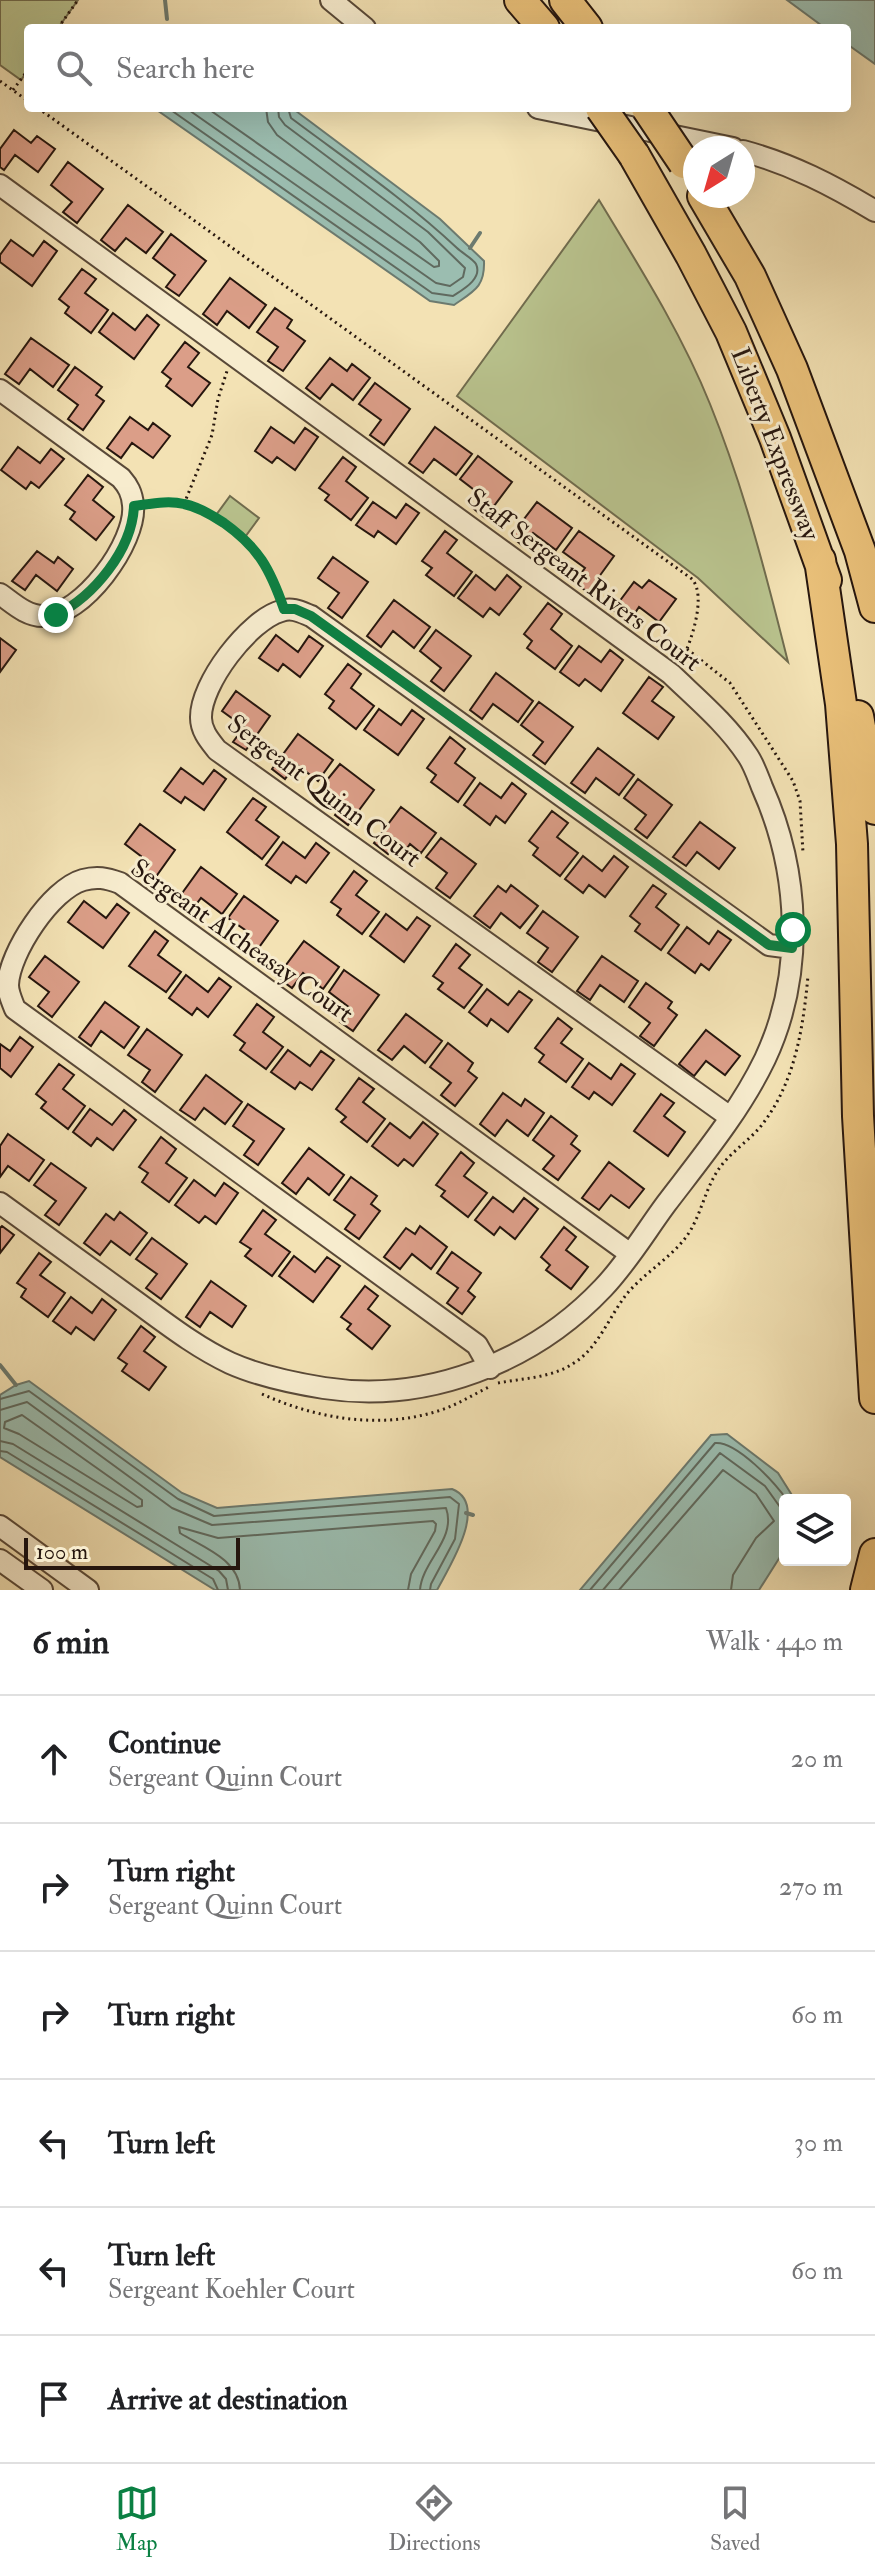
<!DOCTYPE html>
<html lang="en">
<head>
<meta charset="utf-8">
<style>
  :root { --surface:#fff; --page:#f6f6f6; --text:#202124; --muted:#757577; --line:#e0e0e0; --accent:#0b8043 }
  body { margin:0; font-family:"IM FELL Double Pica",serif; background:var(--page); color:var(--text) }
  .controls { position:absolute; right:24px; bottom:24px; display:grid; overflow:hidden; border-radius:8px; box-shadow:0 8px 32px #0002 }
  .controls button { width:72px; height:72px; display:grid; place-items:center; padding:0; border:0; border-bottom:2px solid var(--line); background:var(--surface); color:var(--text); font:40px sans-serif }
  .compass { position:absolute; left:683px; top:136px; width:72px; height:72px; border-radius:50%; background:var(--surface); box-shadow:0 8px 32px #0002; rotate:217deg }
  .scale { position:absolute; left:24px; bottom:20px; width:216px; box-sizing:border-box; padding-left:8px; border:4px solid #26160e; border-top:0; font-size:22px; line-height:28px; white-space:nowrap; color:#26160e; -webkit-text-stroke:6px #f7ecce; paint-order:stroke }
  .stop { position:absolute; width:24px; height:24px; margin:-18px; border:6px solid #0b8043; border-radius:50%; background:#fff }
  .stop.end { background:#0b8043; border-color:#fff; box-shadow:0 2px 8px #0008 }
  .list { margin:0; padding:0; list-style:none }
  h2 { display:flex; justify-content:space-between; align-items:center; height:104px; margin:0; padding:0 32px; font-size:34px }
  h2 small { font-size:26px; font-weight:400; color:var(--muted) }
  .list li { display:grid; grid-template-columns:52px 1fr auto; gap:24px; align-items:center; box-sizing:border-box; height:128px; padding:0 32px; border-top:2px solid var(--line) }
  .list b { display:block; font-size:30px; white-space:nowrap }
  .list p { margin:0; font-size:26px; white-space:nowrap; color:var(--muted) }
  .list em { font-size:26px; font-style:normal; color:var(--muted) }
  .icon { flex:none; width:44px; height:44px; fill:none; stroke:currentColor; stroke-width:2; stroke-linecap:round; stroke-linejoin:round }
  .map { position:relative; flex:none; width:875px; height:1590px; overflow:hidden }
  .search { position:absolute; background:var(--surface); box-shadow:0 8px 32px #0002; left:24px; right:24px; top:24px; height:88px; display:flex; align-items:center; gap:20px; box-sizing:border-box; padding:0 28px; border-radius:8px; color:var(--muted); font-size:30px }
  .sheet { height:872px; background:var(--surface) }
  nav { display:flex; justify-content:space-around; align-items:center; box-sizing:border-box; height:112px; border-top:2px solid var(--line); background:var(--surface); font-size:22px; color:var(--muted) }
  nav a { display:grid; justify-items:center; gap:4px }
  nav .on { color:var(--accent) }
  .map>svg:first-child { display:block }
</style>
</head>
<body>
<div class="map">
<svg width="875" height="1590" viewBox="0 0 875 1590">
  <rect width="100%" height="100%" fill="#f3e2b4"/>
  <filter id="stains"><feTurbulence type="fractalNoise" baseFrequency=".0025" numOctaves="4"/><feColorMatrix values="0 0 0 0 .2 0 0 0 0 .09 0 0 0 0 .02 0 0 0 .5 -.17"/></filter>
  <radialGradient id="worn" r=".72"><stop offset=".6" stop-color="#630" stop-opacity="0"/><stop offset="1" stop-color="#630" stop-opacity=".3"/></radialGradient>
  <path fill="#b9c38e" stroke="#706c4e" stroke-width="2" d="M0,0H78L58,28H28V70L21,80L0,65Z
    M599,200C639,266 681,332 710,404C744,488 766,574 788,662L698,578L457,396Z
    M230,496L259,518L245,537L216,515Z"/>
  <path fill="#9bbdb0" stroke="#6c7a6f" stroke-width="2" d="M787,0H875V64L847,44V28H825Z
    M154,108H292L440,219L484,261C485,287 474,291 454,305L430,301Z
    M29,1381L182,1493L217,1508L452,1489C490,1504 449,1567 437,1590H215L0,1457V1395L16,1385Z
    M727,1434L778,1473L795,1500H785V1549L759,1590H580L711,1435Z"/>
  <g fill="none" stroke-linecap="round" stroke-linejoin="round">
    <path stroke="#606a5f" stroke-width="2" d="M168,108L432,293L453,296C462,290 483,279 476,264C472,258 462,253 457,248C406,200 347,160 291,118L288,108
      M186,108L436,283L450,286L463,277L465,268L428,232L285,125L279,117L278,108
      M207,108L434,267L439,266V261L420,242L277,135L268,122L266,108
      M0,1399L29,1391L178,1499L214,1516L450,1497L459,1504L455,1539L431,1584L430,1590
      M0,1410L27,1402L172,1508L212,1525L446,1508C457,1539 422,1561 420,1590
      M22,1415L142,1500V1506L137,1507L19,1434L4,1428L5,1422Z
      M0,1441L13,1444L219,1571L226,1579L228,1590
      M0,1451L7,1452L213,1579L218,1590
      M240,1590C239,1559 202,1547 180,1533L179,1527L218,1538L433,1521L436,1524L435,1531L411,1574L408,1590
      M590,1590L715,1443C737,1441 775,1483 787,1500
      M603,1590L720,1453L765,1486L785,1514
      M619,1590L723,1470L756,1494L774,1521L756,1538L733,1575L731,1590"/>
    <path stroke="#6c7a6f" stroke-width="4" d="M165,0L167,19
      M470,248L480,233
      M0,1365L16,1385
      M466,1513L473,1515"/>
  </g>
  <path fill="#db9e88" stroke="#26160e" stroke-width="2" d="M14,130L31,143L37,136L55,149L38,172L15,155L4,170L0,167V149Z
    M68,162L103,189L77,223L63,212L72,202L51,185Z
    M128,205L163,232L146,253L126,238L115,251L101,240Z
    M171,234L206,261L179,296L166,287L175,275L153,258Z
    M11,240L33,256L44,241L57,251L32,286L0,262V255Z
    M82,269L96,279L85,293L108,310L91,333L65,313L69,307L59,299Z
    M230,278L266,305L249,328L227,311L217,325L203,314Z
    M275,308L292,320L287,328L305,341L283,371L268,361L278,347L257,332Z
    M113,313L135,330L147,315L159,325L134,359L99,332Z
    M31,338L69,365L53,387L30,369L19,384L5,374Z
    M185,342L199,353L188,367L210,383L192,406L166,386L171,379L162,372Z
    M330,358L347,371L352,364L370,378L353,400L332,384L320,399L306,388Z
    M75,367L102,387L96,395L104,401L83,430L68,419L78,405L58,390Z
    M375,383L410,409L384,445L370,435L381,420L359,404Z
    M130,417L148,430L153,423L170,436L153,458L132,443L121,458L107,448Z
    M271,427L294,443L305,428L318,437L295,470L277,457L272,463L255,451Z
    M435,427L472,454L456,475L434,459L423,473L409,463Z
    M18,447L40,463L51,449L64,459L39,488L31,482L26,489L1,470Z
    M478,456L512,482L485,518L473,508L482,496L460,479Z
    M343,457L356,467L346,481L368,498L351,520L325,500L329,495L319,488Z
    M88,475L103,487L93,500L114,517L96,540L70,519L75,512L65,505Z
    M373,502L396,518L406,504L419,513L396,544L378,531L374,537L356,525Z
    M537,502L572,528L556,550L533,533L523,546L511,536Z
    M445,531L457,540L447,553L472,572L454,596L426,575L432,568L422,561Z
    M579,531L614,556L588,592L574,583L585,568L563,552Z
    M37,551L54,563L58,557L73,569L57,591L36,575L25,590L12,581Z
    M333,557L368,582L342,618L328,608L339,593L318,578Z
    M476,575L495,590L507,575L521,587L499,615L490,608L483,617L458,598Z
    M649,580L676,599L659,622L639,607L629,622L613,610L634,582L642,588Z
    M394,600L430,627L414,648L393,631L381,647L367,636Z
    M548,603L562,614L551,629L572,646L555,669L527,648L532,641L524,634Z
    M436,630L471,656L444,691L431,681L441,668L420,651Z
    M276,635L298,652L309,636L323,646L300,677L283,664L278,671L259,658Z
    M0,638L16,650L0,672Z
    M579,646L601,662L610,650L623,660L601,691L585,679L579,686L560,672Z
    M348,664L361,674L351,688L374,706L356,729L329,708L334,701L325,694Z
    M496,673L533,701L518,722L493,704L482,719L470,710Z
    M649,677L663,687L652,701L674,717L658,739L623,713Z
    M236,691L270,716L246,750L233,742L244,727L222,711Z
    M539,702L573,727L545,764L533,755L543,742L521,725Z
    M379,709L401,725L412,710L424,719L398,755L364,730Z
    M298,734L333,760L318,781L296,764L285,779L272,769Z
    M450,737L465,749L455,763L475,778L458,802L431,782L436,775L427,768Z
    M598,748L634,775L619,795L596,778L585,793L571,783Z
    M340,764L374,790L348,825L335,815L344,802L322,786Z
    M181,768L203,784L214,770L226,779L204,810L185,797L181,803L164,791Z
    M638,779L672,805L647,838L635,829L646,815L624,798Z
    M480,783L501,798L512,783L526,794L505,823L496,816L490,825L464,805Z
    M253,798L266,807L256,820L279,837L262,859L227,832Z
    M401,807L436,833L421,853L410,844L405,851L395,844L388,854L374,843Z
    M552,811L568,823L557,837L578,853L560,876L533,855L538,848L529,841Z
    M700,822L735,848L719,869L697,852L686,866L673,857Z
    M140,824L175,850L150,885L136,874L146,860L125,844Z
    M441,838L476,864L450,898L436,888L447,873L426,857Z
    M283,842L305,858L316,843L329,853L306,883L296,876L291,883L266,865Z
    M583,856L602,871L614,856L628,867L605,897L589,885L583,893L565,879Z
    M201,867L237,894L222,914L201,898L189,914L175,903Z
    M354,871L367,881L356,895L379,912L362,934L337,915L341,909L331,902Z
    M511,885L538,906L520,928L501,913L490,928L474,916L498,886L506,892Z
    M653,885L666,894L656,907L679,925L661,950L635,931L640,924L630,916Z
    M244,896L278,921L252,957L237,946L248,932L228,918Z
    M84,901L106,918L117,904L129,913L103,948L68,922Z
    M543,911L578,937L552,972L538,962L548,948L527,933Z
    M386,914L407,930L417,917L430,926L404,962L370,936Z
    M687,927L709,944L718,931L731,940L709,970L701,964L695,973L668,953Z
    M155,931L168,941L158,955L181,972L166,992L129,966Z
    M304,941L339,967L323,989L303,973L292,988L277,977Z
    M456,944L470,955L459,968L482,985L464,1008L438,989L443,983L433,976Z
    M45,956L79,982L52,1017L38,1006L49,992L29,977Z
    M602,956L638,981L624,1002L600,985L590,1000L577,991Z
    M344,970L379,995L353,1031L340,1022L350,1008L329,992Z
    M186,975L208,992L219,978L231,987L208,1017L197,1008L192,1015L169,998Z
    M646,983L672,1002L668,1008L677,1015L654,1046L640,1036L650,1023L629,1007Z
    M487,989L508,1005L519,991L532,1000L508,1032L491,1019L487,1026L469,1012Z
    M105,1002L139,1027L124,1048L101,1031L91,1046L79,1037Z
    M257,1004L274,1017L263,1032L283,1047L266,1069L240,1050L245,1043L234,1035Z
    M406,1014L442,1041L425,1063L404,1046L392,1060L378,1050Z
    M558,1018L572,1029L561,1043L583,1059L566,1082L539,1062L544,1055L535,1048Z
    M147,1029L182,1055L155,1092L142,1082L150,1070L128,1055Z
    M706,1030L740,1056L725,1075L706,1061L694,1076L679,1064Z
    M20,1037L33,1047L11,1077L0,1068V1044L10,1051Z
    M448,1043L473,1063L468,1071L477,1078L455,1106L441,1095L451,1083L430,1067Z
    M288,1050L310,1066L321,1051L334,1060L312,1090L300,1082L295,1089L271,1072Z
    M589,1063L611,1079L621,1064L635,1074L612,1105L594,1092L589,1099L572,1087Z
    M59,1064L74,1075L63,1089L85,1106L68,1129L41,1108L46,1102L36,1094Z
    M206,1075L242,1102L225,1124L204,1108L195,1120L180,1110Z
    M359,1078L374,1089L363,1102L385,1119L367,1142L341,1122L346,1117L336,1109Z
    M503,1093L521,1106L525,1099L544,1113L528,1136L507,1120L495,1136L480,1124Z
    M661,1094L674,1103L664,1116L685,1132L668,1156L634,1131Z
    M248,1104L284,1129L258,1165L244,1155L254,1141L233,1126Z
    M90,1109L112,1125L124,1110L136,1120L113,1150L97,1138L91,1146L73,1132Z
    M551,1116L577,1136L571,1144L580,1151L558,1180L543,1169L554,1156L533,1140Z
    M423,1122L438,1134L413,1166L404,1159L398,1166L372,1146L390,1123L410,1138Z
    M8,1134L44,1160L29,1181L8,1166L0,1177V1146Z
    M161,1137L176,1149L166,1163L187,1178L169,1202L142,1182L148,1173L139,1167Z
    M309,1148L344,1175L329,1195L308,1178L296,1194L282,1183Z
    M461,1152L474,1163L464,1176L487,1193L468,1217L441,1196L445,1191L436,1185Z
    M609,1162L644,1189L629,1208L611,1195L599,1210L582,1198Z
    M51,1163L86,1188L59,1225L45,1215L56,1201L34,1185Z
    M351,1177L377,1196L371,1204L380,1211L359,1239L345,1229L355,1215L334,1200Z
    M194,1180L215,1196L224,1183L238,1193L216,1224L205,1216L199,1223L175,1205Z
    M493,1197L513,1212L524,1198L538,1209L515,1239L500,1227L494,1235L475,1220Z
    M263,1210L276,1220L265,1234L290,1252L272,1276L245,1256L251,1249L240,1242Z
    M120,1212L147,1233L130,1255L111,1241L100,1255L84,1243L106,1214L114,1220Z
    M2,1226L14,1235L0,1253V1228Z
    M420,1226L447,1247L431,1269L412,1254L400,1269L384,1257L406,1228L415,1234Z
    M564,1227L576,1237L566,1250L588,1267L571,1289L546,1270L550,1265L541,1257Z
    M152,1238L187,1264L161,1299L146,1288L157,1274L136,1259Z
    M452,1252L481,1273L468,1291L475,1297L462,1314L447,1303L458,1288L437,1273Z
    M39,1253L51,1262L40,1275L65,1293L48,1317L21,1297L26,1289L17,1283Z
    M294,1256L315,1272L327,1257L340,1266L313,1302L279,1276Z
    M211,1281L246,1306L232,1327L210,1312L200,1327L186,1317Z
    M365,1286L378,1296L368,1309L390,1326L372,1349L347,1329L351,1324L341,1317Z
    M71,1297L92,1313L102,1299L116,1310L94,1340L76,1327L71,1334L53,1321Z
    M141,1326L155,1337L144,1351L166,1367L149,1390L122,1371L127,1364L118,1358Z"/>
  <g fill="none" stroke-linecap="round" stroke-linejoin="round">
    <g stroke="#594938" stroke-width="24">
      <path id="minor" d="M331,0L365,28
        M538,108L733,148
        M743,151C791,164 832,185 875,211
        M0,185L671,674C698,700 727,724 748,756C754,765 758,777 762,787C800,872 805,974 765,1059C740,1111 701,1158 666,1204C646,1231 627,1263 603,1288C533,1362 427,1404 324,1388C293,1383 259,1376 230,1363C194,1346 163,1321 131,1298C87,1266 44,1235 0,1203
        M0,390L121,478C128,486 132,493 133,505C137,542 82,617 43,616C26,616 13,603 0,594
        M730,1117L217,750C210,741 201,731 201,718C200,684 249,620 281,611C292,607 301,612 311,616L769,945L792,948
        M490,1368L477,1345L15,1009C12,1001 8,993 8,985C9,953 51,889 83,880C97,876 106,878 120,883L629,1253
        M0,1526L88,1590
        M0,1560L42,1590"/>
    </g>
    <g stroke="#26160e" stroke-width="34">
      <path id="highway" d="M520,0L544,28
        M565,0L587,28
        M634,155L691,255L731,332L775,438L826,580
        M703,196L750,276L792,369L860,551L875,607
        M820,560L841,704L852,844L858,1116L875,1398
        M858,716L875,809
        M866,1590L875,1554"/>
    </g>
    <path stroke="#26160e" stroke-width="3" stroke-dasharray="2 4" stroke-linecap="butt" d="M58,28L78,0
      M0,81L28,101
      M13,90L28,70
      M38,108L692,579C707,596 691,642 682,660
      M149,504C211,499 259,536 279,594
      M184,504L212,435L218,399L227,371
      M687,649L730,683L793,781L800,801L803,853
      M498,1383C524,1378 552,1378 574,1363C598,1348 609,1317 626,1295C642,1275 666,1261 683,1241C699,1222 703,1196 715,1175C726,1155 747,1143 761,1126C795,1083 803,1029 808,976
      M262,1394C317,1419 382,1430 441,1410C459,1404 474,1394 491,1386"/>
    <use href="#minor" stroke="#f7ecce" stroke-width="20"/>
    <use href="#highway" stroke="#eac17a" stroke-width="30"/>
    <g stroke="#26160e" stroke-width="34" stroke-linecap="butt">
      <path id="highway-bridge" d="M601,108L634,155
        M647,108L684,163"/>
    </g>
    <use href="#highway-bridge" stroke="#eac17a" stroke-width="30"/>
  </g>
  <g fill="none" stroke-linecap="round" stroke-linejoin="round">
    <path stroke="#0b8043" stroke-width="10" d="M56,615C94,596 132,550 134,506C150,504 168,500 184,504C199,507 212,515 224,523C259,548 270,569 284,609H295L311,616L769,945L792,948L793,930"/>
  </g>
  <g text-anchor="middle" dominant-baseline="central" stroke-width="6" stroke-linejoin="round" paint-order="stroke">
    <g font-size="26" fill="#26160e" stroke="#f7ecce">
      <text transform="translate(775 444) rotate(69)">Liberty Expressway</text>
      <text transform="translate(584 580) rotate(37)">Staff Sergeant Rivers Court</text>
      <text transform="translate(324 791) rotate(37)">Sergeant Quinn Court</text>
      <text transform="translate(242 941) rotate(35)">Sergeant Alcheasay Court</text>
    </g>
  </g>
  <rect width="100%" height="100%" filter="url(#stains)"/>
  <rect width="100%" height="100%" fill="url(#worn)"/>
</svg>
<div class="controls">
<button><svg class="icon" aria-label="layers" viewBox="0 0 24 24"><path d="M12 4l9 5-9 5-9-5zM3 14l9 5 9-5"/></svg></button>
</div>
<svg class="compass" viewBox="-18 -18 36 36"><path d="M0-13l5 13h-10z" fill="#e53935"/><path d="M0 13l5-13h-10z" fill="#757577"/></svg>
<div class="scale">100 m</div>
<div class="stop" style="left:793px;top:930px"></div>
<div class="stop end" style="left:56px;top:615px"></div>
<div class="search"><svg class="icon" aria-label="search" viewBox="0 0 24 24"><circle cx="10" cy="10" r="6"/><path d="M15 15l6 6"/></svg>Search here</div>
</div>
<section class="sheet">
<h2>6 min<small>Walk · 440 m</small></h2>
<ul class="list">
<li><svg class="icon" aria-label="ahead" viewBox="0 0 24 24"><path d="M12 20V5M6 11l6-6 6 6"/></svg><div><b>Continue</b><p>Sergeant Quinn Court</p></div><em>20 m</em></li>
<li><svg class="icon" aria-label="right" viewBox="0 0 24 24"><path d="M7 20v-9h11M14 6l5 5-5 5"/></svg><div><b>Turn right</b><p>Sergeant Quinn Court</p></div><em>270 m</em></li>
<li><svg class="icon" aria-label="right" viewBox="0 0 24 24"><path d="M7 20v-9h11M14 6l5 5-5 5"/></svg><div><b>Turn right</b></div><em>60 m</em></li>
<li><svg class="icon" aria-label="left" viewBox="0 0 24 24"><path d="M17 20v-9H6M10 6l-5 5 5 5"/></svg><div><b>Turn left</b></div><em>30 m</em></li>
<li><svg class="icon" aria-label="left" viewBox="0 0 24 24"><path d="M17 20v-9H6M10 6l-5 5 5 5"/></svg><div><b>Turn left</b><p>Sergeant Koehler Court</p></div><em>60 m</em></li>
<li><svg class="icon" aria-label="arrive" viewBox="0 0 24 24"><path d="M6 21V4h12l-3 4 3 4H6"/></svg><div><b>Arrive at destination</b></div></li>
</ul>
</section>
<nav>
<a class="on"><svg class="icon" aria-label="map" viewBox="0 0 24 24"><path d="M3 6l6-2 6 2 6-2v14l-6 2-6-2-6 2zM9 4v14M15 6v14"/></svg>Map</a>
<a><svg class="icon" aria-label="directions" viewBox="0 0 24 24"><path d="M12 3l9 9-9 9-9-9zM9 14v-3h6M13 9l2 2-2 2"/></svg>Directions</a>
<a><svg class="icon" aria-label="saved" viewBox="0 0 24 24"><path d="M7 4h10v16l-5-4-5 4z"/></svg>Saved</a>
</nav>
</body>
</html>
